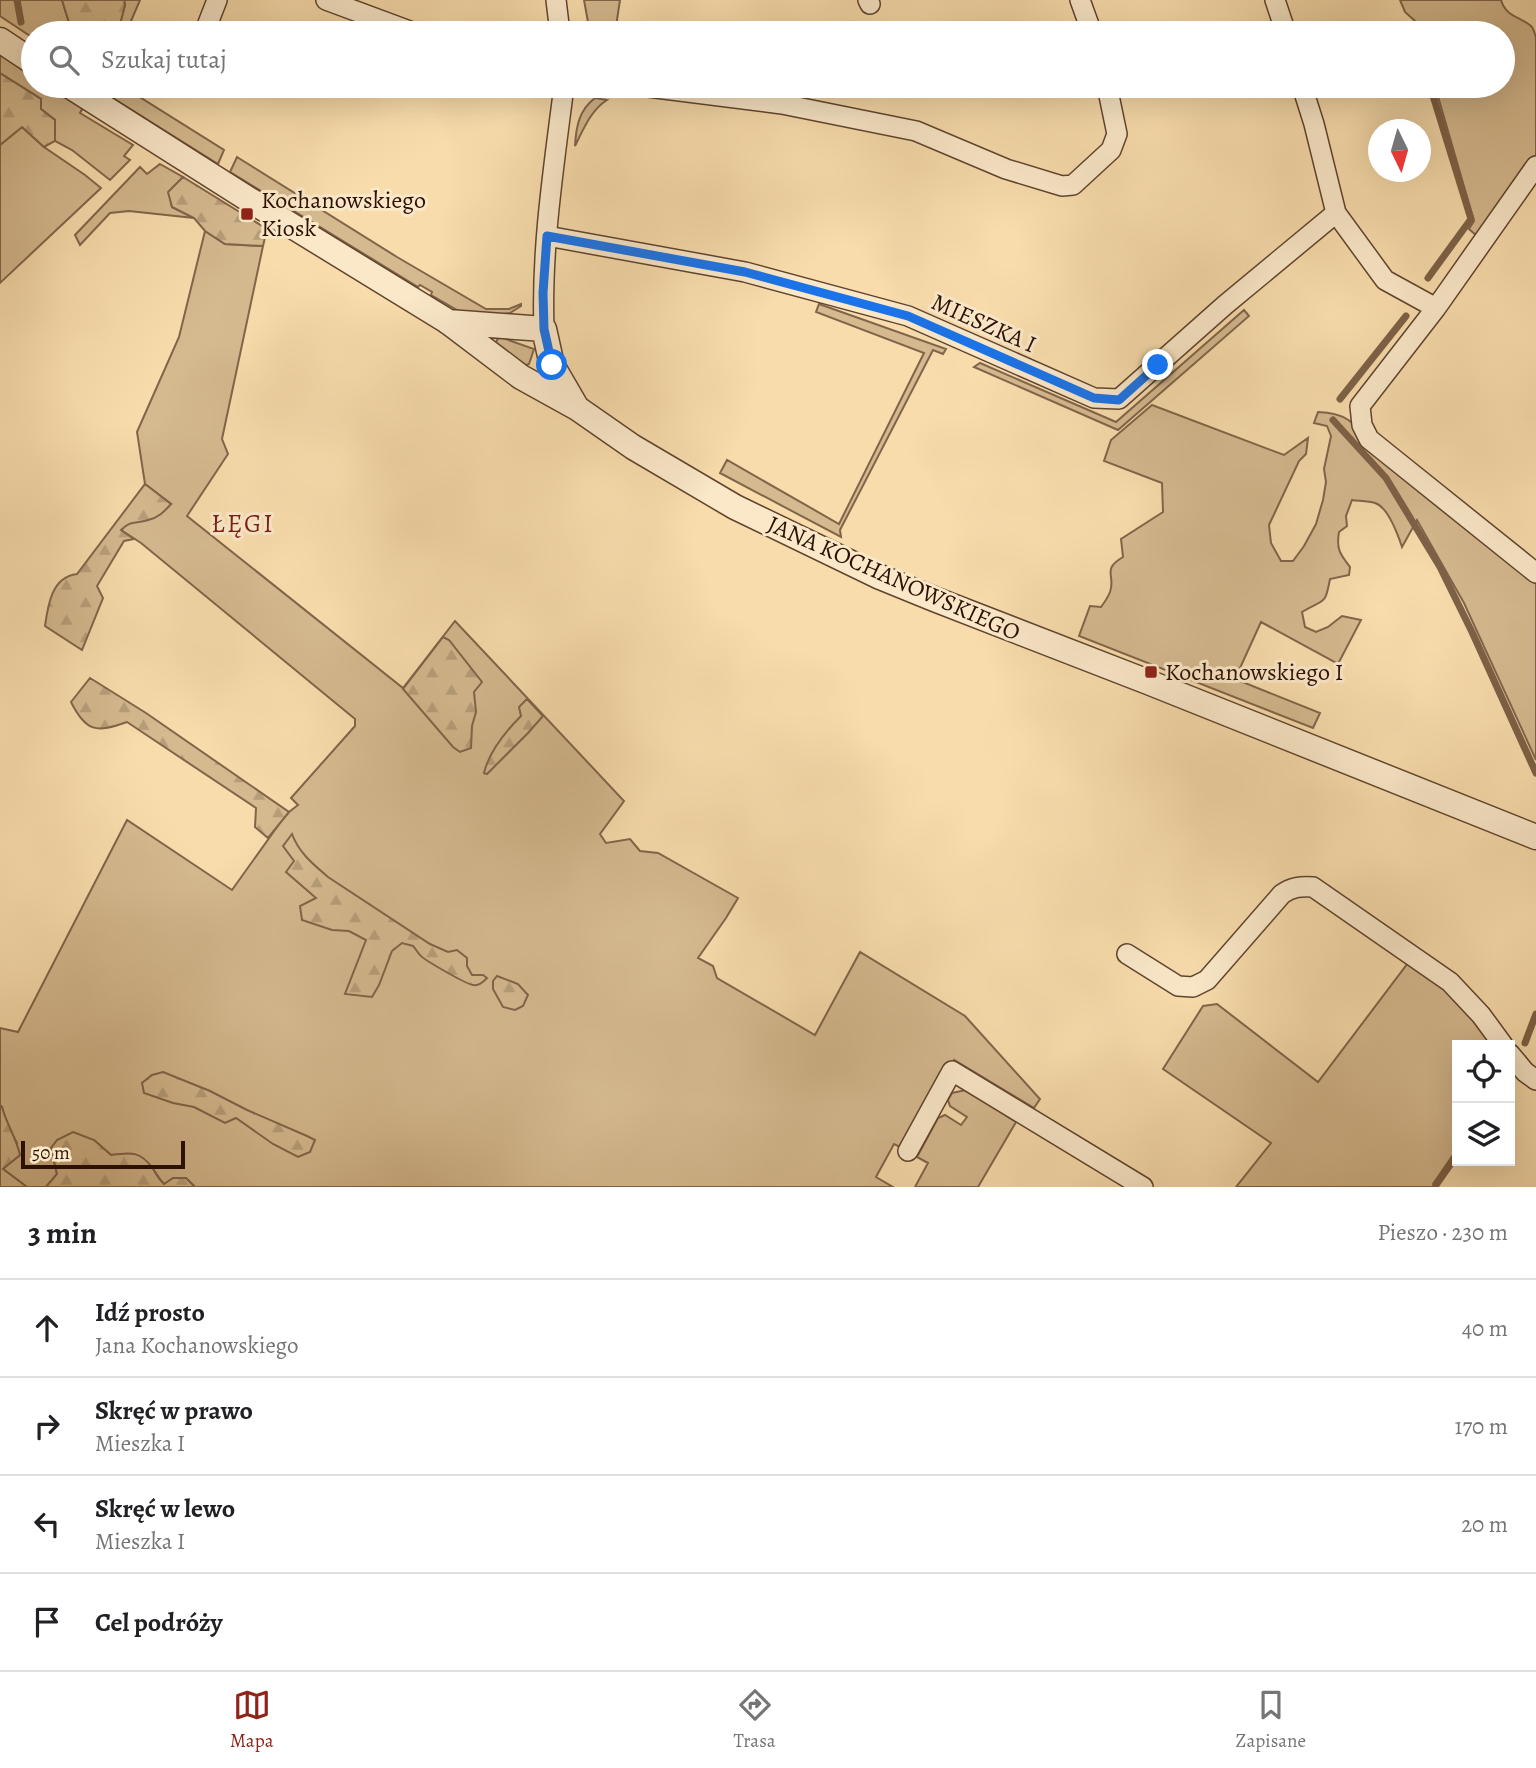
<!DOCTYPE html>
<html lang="pl">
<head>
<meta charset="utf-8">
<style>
  :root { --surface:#fff; --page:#f2f2f2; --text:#202124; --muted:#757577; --line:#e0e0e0; --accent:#8f2418 }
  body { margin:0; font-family:Alegreya,serif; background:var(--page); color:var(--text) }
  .controls { position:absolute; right:21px; bottom:21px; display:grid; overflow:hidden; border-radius:0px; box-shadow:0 7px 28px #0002 }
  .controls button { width:63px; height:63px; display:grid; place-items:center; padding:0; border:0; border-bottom:2px solid var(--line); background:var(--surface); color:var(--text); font:35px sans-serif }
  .compass { position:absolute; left:1368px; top:119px; width:63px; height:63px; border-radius:50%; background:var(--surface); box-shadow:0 7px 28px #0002; rotate:175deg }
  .scale { position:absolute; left:21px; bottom:18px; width:164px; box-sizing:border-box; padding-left:7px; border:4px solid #2d1104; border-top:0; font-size:19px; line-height:24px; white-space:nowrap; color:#2d1104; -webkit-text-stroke:5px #fae8c9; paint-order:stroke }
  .stop { position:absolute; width:21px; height:21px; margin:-16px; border:5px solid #1a73e8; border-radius:50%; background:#fff }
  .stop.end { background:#1a73e8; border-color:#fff; box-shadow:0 2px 7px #0008 }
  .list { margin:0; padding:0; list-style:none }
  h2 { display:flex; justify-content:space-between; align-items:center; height:91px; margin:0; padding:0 28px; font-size:30px }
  h2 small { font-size:23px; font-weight:400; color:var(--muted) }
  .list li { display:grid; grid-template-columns:46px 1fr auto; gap:21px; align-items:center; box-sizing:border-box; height:98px; padding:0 28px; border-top:2px solid var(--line) }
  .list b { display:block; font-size:26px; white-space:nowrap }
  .list p { margin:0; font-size:23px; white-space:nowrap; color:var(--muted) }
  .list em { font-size:23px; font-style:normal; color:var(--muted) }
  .icon { flex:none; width:38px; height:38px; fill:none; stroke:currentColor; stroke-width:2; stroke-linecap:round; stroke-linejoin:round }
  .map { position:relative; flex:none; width:1536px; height:1187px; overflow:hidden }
  .search { position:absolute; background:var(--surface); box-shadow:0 7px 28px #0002; left:21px; right:21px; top:21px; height:77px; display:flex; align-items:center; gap:18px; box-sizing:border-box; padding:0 24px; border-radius:38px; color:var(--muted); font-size:26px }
  .sheet { height:483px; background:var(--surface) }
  nav { display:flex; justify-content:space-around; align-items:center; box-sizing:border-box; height:98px; border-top:2px solid var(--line); background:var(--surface); font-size:19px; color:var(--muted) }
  nav a { display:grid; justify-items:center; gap:4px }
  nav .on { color:var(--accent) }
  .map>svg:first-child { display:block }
</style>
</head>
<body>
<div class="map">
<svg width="1536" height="1187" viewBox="0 0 1536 1187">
  <defs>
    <pattern id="forest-firs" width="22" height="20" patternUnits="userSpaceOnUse" patternTransform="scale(1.75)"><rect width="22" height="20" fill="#d5b98f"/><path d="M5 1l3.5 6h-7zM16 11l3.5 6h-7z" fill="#b79e7a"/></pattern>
  </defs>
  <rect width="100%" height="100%" fill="#f8dcac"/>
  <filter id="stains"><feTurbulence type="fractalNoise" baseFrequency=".00286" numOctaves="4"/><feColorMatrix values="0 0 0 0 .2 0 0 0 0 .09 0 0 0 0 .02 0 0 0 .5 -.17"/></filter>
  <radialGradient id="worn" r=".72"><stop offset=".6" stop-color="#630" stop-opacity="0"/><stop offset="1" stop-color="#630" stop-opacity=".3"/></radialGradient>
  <path fill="#d5b98f" stroke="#81654a" stroke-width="2" d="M0,0H62L71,29L67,33H51L42,29L39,33H33V38L0,16Z
    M124,0H140L126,33H115L118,32L125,5Z
    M584,0H620L615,33H590Z
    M1400,0H1501C1506,18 1523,17 1532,27C1534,30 1535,34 1536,38V155L1477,236L1469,229L1474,221L1435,86H1503V33H1420L1413,24L1415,21L1405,12Z
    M0,52L33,73V86H53L84,106L80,113L133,145L124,156L130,160L110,180L72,150L55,141V120L41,109V99L0,73Z
    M107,86H122L224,150L218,164L108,95L112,89Z
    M686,86H758L807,93L802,101Z
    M595,98L607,100C591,110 583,130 575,146C576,127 579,110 595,98Z
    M22,127L44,147L85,175L101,188L0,283V145Z
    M237,157L397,257L486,309H509L521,304V306L510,313L496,315L464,314L431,295L432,292L420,285L418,287L230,172Z
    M160,164L183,177L169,192L172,207L194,218L129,211L110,213L80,245L75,235L140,167L147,174Z
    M205,231L225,244L263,246L222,439L228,454L187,516L403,688L455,621L624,801L600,834L606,843L630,839L640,851L658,853L738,898L726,918L698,958L713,966L717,978L815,1035L860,952L965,1016L1040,1099L1034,1108L954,1060L904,1149L894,1144L876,1177L893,1187H195L186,1178L164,1184C158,1178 155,1170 149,1165C136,1154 127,1153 111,1155L94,1140L51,1148L57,1174L46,1187H27L3,1169L17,1143L6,1123L2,1107L0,1105V1028L18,1032L127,820L232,890L282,820L289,812L298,805L291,798L355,726V719L141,543L121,530L128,523L148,520L171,504L145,484L137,432L179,337Z
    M819,304L946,349L943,354L933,350L840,530L841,537L720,473L727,460L839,524L924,353L816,312Z
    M1244,310L1249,316L1118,430L974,367L980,363L1116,422Z
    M500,337L534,349L529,364L524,366L495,345L497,340Z
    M1152,405L1284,455L1308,438L1306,454L1299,461L1269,525L1271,543L1281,561H1293L1304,546L1316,524L1323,500L1326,482L1324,469L1331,436L1327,426L1314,423L1318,412C1351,413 1356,426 1374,450L1536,584V760L1464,603L1417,520L1402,547C1398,535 1388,507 1375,503C1368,501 1359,501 1352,500L1346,516L1347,526L1339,532C1336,549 1340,554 1350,567L1349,575L1330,579C1325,606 1325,598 1302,612L1305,627L1316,632L1328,627L1342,616L1361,620L1338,664L1261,622L1235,679L1320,713L1313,728L1079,636L1090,606L1101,607C1104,603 1108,597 1110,592C1116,575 1101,570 1123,557L1121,539L1163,512L1162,483L1104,461L1111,440Z
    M1411,959L1444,984L1498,1045H1457V1149L1433,1184L1437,1187H1236L1271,1143L1163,1069L1203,1006L1217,1004L1318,1082Z
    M966,1090L1016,1122L978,1187H915L928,1163L917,1157L938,1118L945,1115L961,1125L967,1117L950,1106L948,1100L952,1093Z"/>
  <path fill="url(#forest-firs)" stroke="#81654a" stroke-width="2" d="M62,0H124L125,5L118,32L67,33L71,29Z
    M0,73L41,99V109L55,120V141L44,147L22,127L0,145Z
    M183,177L267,229L263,246L225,244L205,231L194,218L172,207L168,192Z
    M145,484L171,504C164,512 158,518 148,520C135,524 131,520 121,530L134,539L124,541L97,586L103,598L82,650L45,626C48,604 52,577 77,574Z
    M443,637L449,640L482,682L474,692L476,712L472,726L471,748L460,752L453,747L403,689Z
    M90,678L146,713L289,812L268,838L255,827L256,808L127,722C96,733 86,732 71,702Z
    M527,699L543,716L528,733L487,774L484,773C489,752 506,731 521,716L519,707Z
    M292,834C299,853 313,864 328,877L430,944L448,952L457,950L467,958V966L472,975H483L487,978C483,982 479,986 473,985C466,984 424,960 420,955C417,952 416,949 413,946L402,943L392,951L379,985L372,997L345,994L366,940L349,931L332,930L302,920L300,906L316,898L286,872L294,861L283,846Z
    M497,976L518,984L528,995L523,1006L515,1010L503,1007L493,989V981Z
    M163,1072L210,1091L247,1110L307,1136L315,1140L310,1152L298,1157L273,1144L236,1118L225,1123L194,1107L173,1103L144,1093L142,1083L152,1075Z
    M0,1105L2,1107C6,1123 16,1137 20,1155L3,1169L27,1187H0Z
    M73,1132L94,1140L111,1155C131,1152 141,1151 153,1169C157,1175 158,1179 164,1184L173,1178H186L195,1187H46L57,1174L51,1148L57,1140Z"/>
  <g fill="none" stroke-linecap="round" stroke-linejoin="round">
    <path stroke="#7d6147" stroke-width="7" d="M17,0L21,22
      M1412,28L1414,33
      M1428,278L1471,219L1430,86
      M1340,399L1406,316
      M1333,420L1386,478L1440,567L1472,632L1536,773
      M1531,1027L1536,1014
      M1525,1043L1531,1027
      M1436,1185L1457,1155"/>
    <g stroke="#60442e" stroke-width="22">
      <path id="minor" d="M326,0L415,33
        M556,0L560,33
        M868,0L870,4
        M1080,0L1092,33
        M1275,0L1286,33
        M205,31L217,0
        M640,86L782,104L916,131L1006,169L1062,186L1073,185L1111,150L1117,134L1107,86
        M1536,166L1436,308L1360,406L1362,425L1369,439L1536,573
        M1336,213L1385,280L1436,308
        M547,236L745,272L908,316L1094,398L1119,399L1225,305L1336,213L1314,124L1302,86
        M544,329C541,248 554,166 564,86
        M1127,954L1178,986L1193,987L1207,980L1282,894C1292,887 1301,886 1313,887L1450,982L1481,1015L1503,1045
        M1510,1054L1525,1072L1536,1080
        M908,1151L952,1071L1143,1187"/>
    </g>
    <g stroke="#60442e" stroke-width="27">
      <path id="tertiary" d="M0,40L33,62
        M70,86L253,202L447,321L521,377L577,408L633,447L735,507L880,577L934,599L1148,682L1536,837
        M448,322L544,329L552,365L577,408"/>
    </g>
    <use href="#minor" stroke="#fae8c9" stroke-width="19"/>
    <use href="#tertiary" stroke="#fae8c9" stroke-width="24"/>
  </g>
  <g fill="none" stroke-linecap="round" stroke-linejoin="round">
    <path stroke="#1a73e8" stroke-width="9" d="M552,365L544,329L543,293L547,236L745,272L908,316L1094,398L1119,400L1158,365"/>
  </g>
  <g fill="#8f2418" stroke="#fae8c9" stroke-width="2.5">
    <rect x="240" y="207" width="14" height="14" rx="3.5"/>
    <rect x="1144" y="665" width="14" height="14" rx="3.5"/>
  </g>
  <g text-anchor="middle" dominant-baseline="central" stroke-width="6" stroke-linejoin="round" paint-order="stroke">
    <g font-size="24" fill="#2d1104" stroke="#fae8c9" text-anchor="start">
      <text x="261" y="200">Kochanowskiego<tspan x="261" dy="28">Kiosk</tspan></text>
      <text x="1165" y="672">Kochanowskiego I</text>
    </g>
    <g font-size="24" fill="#2d1104" stroke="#fae8c9">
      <text transform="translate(984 323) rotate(24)">MIESZKA I</text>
      <text transform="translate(894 578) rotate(24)">JANA KOCHANOWSKIEGO</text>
    </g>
    <g font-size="26" letter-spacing="2" fill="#7a1f14" stroke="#fae8c9">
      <text x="243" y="523">ŁĘGI</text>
    </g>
  </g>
  <rect width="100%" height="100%" filter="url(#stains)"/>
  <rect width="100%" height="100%" fill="url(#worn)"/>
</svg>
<div class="controls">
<button><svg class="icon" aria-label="locate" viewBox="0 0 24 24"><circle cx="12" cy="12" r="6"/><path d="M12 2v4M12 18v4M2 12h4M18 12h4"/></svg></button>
<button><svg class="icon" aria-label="layers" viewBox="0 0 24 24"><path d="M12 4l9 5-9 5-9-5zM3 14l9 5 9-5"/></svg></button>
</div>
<svg class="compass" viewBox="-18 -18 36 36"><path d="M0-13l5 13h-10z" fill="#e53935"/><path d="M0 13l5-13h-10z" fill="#757577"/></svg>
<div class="scale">50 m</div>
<div class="stop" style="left:552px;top:365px"></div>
<div class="stop end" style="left:1158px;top:365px"></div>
<div class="search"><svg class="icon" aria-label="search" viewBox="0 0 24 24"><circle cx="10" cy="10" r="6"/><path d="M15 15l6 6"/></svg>Szukaj tutaj</div>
</div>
<section class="sheet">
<h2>3 min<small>Pieszo · 230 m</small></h2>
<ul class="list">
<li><svg class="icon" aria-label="ahead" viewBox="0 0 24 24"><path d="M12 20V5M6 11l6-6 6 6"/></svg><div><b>Idź prosto</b><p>Jana Kochanowskiego</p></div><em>40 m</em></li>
<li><svg class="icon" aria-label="right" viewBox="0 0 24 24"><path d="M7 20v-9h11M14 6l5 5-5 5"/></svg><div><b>Skręć w prawo</b><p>Mieszka I</p></div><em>170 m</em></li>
<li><svg class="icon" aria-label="left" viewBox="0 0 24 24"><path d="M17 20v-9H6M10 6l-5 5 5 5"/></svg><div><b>Skręć w lewo</b><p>Mieszka I</p></div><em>20 m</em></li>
<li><svg class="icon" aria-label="arrive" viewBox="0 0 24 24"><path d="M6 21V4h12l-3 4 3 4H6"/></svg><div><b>Cel podróży</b></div></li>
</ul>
</section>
<nav>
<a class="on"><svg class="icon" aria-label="map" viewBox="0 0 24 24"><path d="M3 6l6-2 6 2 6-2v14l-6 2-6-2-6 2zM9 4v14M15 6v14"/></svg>Mapa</a>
<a><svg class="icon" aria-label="directions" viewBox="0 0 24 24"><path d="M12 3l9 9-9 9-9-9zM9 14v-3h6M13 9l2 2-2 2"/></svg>Trasa</a>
<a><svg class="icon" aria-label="saved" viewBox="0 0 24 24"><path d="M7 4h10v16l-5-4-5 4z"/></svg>Zapisane</a>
</nav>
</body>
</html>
